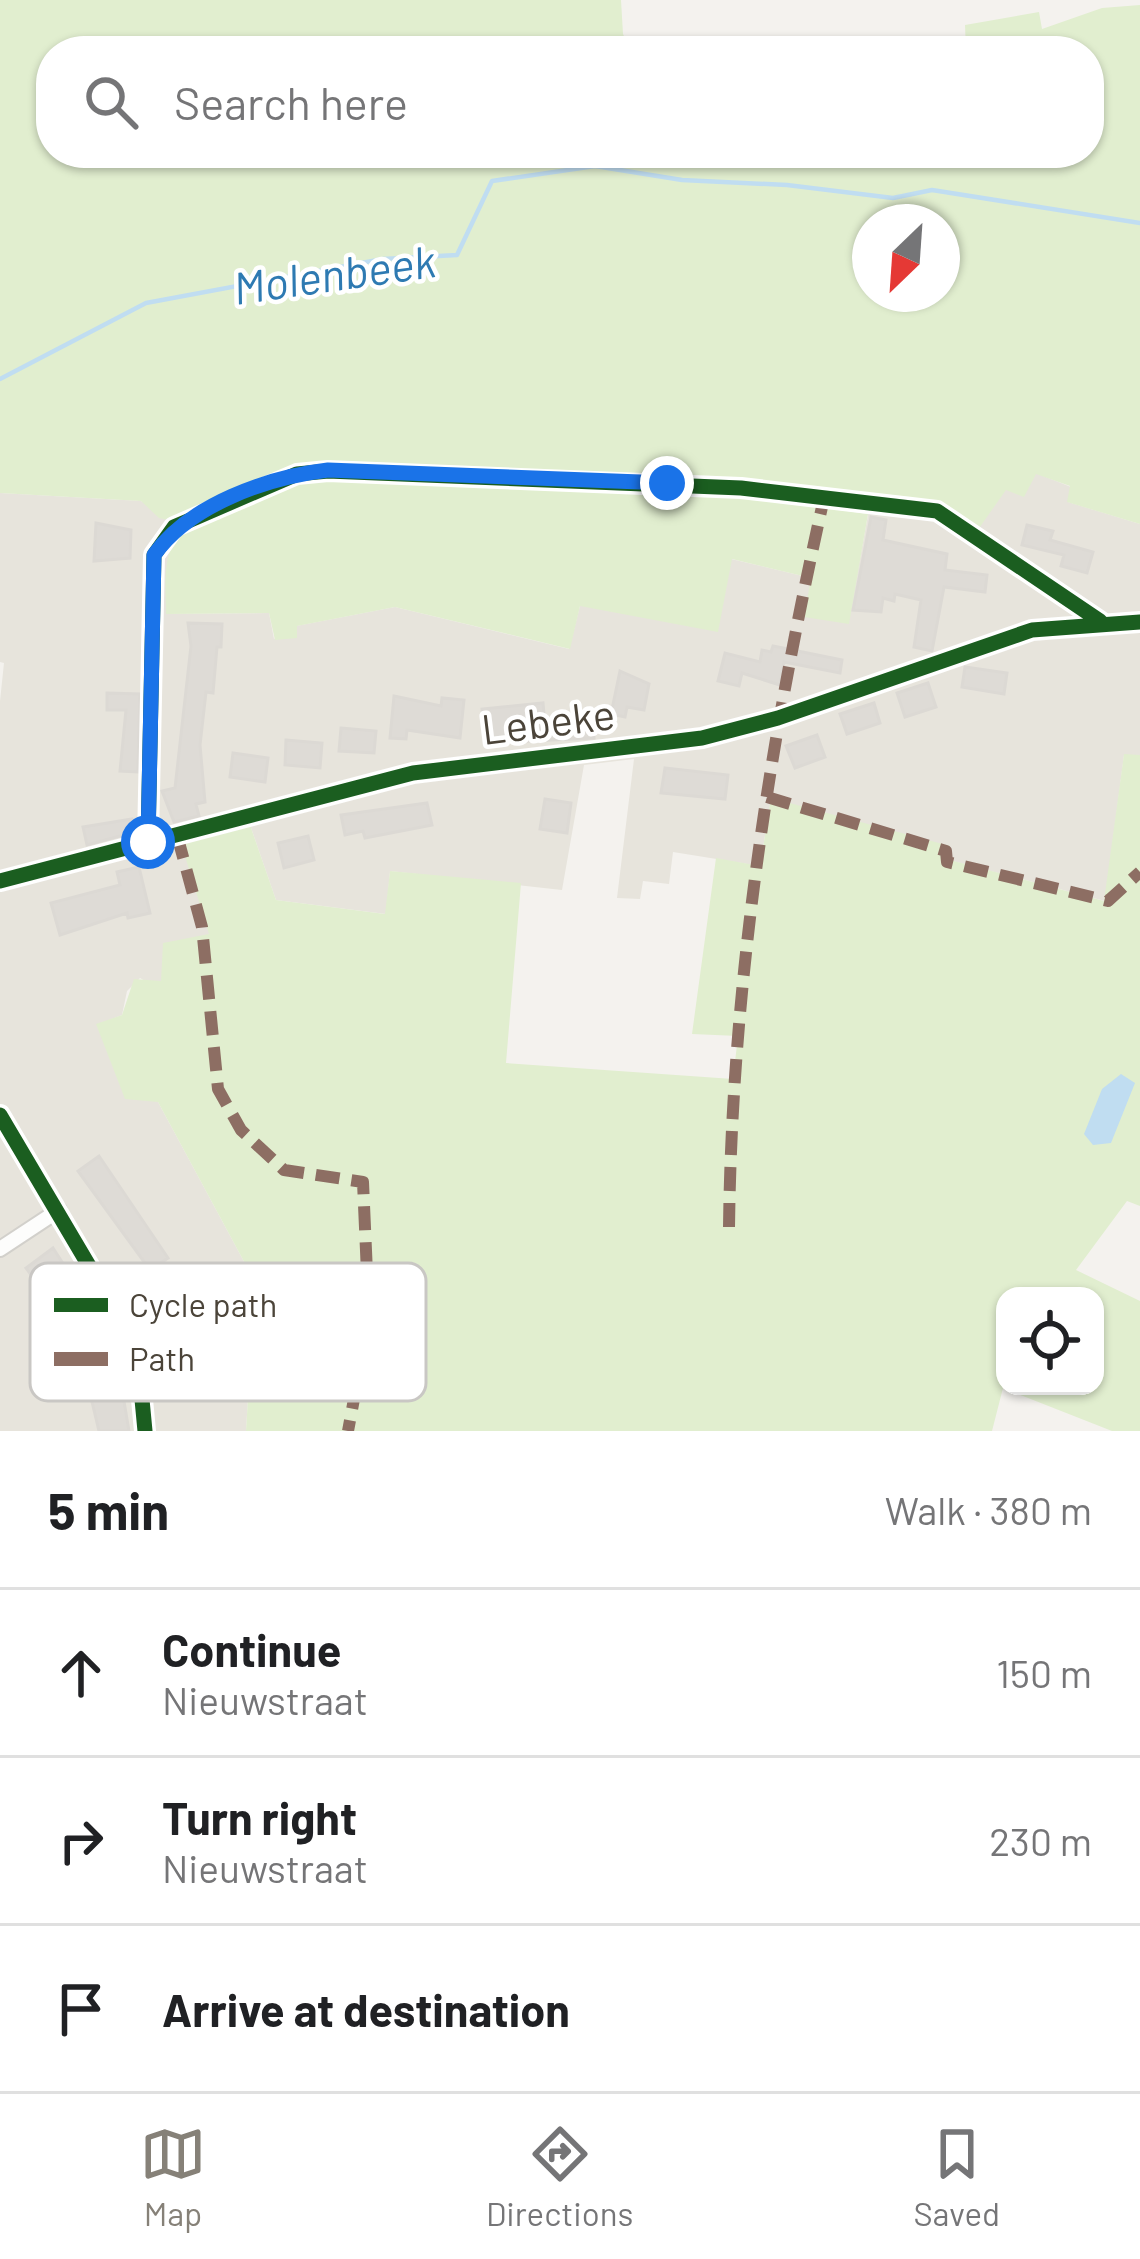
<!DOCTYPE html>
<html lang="en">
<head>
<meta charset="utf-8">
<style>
  :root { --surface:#fff; --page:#f2f2f2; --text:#202124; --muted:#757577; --line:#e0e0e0; --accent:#868178 }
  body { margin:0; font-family:Barlow,sans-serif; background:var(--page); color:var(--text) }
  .controls { position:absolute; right:36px; bottom:36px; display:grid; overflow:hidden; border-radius:24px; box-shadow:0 3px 9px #0004 }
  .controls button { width:108px; height:108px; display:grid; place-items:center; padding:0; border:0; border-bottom:3px solid var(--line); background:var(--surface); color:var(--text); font:60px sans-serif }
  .compass { position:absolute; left:852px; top:204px; width:108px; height:108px; border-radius:50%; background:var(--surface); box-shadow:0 3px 9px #0004; rotate:205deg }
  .stop { position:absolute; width:36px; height:36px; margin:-27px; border:9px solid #1a73e8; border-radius:50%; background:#fff }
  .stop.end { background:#1a73e8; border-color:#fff; box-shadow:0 3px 12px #0008 }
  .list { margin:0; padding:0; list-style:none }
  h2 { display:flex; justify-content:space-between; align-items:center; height:156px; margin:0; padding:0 48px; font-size:51px }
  h2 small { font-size:39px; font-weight:400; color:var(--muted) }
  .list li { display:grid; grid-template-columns:78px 1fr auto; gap:36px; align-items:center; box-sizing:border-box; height:168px; padding:0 48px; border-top:3px solid var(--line) }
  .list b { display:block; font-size:45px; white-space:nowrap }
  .list p { margin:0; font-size:39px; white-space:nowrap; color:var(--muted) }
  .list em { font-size:39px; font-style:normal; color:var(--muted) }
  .icon { flex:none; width:66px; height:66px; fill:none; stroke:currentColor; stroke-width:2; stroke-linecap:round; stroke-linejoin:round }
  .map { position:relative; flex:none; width:1140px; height:1431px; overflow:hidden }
  .search { position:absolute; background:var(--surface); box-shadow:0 3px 9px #0004; left:36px; right:36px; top:36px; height:132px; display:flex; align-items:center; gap:30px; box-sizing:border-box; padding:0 42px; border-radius:48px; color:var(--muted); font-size:45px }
  .sheet { height:660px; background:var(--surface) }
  nav { display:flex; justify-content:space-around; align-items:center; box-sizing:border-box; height:168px; border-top:3px solid var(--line); background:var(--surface); font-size:33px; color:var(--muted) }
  nav a { display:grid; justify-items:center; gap:6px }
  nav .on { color:var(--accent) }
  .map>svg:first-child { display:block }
</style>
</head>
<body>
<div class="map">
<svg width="1140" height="1431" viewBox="0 0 1140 1431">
  <rect width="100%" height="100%" fill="#f4f2ee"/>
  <path fill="#e7e4dc" d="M1036,473L1071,487L1068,502L1140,524V755H1124L1105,901L949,860L771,799L760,866L673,852L669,884L643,881L640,899L617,898L634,759L584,765L562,890L390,871L386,914L276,900L250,825L209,934L161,982L152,985L140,978L127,991L122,1015L97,1025L158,1102L255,1282L246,1431H0V701L4,663L0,662V493L141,501L174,521L183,529L167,614L269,613L274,639L296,626L395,607L569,649L580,606L731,559L811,578L848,623L871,499L1006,490Z"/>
  <path fill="#e1eecf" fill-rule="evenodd" d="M0,0H621L623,34L631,51H51V153H1089V51H966L965,25L1039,12L1042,29L1102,8L1140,5V524L1067,502L1070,486L1036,474L1024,497L1006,490L977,531L941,507L846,497L289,471L174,521L159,518L141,501L0,493ZM870,222H942V294H870Z
    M321,478L688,489L868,514L849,624L804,617L811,578L732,559L718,632L580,606L570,649L395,607L297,626V638L275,640L269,613L166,614C166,593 163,568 171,548C184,515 287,481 321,478Z
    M1124,754L1140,755V1206L1127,1201L1076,1270L1140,1301V1431H1112L1003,1388L992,1431H246L255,1282L158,1102L125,1099L96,1024L122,1015L134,979L161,981L163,943L209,934L181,843L250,825L276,900L385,914L390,871L521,883L506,1063L733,1079L738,1036L692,1034L716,858L760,866L771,798L950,846V860L1104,901ZM1005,1296H1095V1386H1005Z"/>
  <path fill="#c0ddf1" d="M1121,1074L1135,1083L1111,1143L1093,1145L1084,1134L1102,1089Z"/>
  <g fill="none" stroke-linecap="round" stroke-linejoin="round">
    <path stroke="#c0ddf1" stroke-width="4.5" d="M0,379L146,303L383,259L457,255L492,181L595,166L682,180L787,185L893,198L932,190L1140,223"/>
  </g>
  <path fill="#dedbd6" stroke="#dcd9d4" stroke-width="3" d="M871,517L886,520L883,540L947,554L945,570L987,575L985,592L944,587L932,651L914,647L921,600L895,594L894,601L883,598L881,612L853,610Z
    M96,523L131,530L130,558L94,561Z
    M1027,525L1053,531L1050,540L1093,552L1087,573L1061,566L1064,555L1022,545Z
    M188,623L222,624L221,647H217L213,693L206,692L200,745L205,802L196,804L199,816L174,822L162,791L175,788L191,646Z
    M773,646L842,660L840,673L784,662L780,685L742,673L739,686L718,681L725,653L760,662L762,650L771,652Z
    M965,667L1007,673L1004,694L962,687Z
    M620,671L649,684L644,710L627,707L625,717L611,714Z
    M928,683L936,707L905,717L897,693Z
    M107,693L140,694L138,772L120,771L126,710H107Z
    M394,696L441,706L442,698L464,700L460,738L407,730L406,739L390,738Z
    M543,703L545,725L593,718L594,738L486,743L482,709Z
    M874,703L880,723L847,734L840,714Z
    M341,728L376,731L374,753L339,751Z
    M817,735L825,757L795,768L786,746Z
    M286,740L322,743L320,768L285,765Z
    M233,753L268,758L265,782L230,777Z
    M665,768L728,775L725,799L661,793Z
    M545,799L571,803L567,833L540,829Z
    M427,803L432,825L365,838L363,831L345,835L341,815Z
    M132,819L135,832L87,845L83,827Z
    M308,836L314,860L284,868L278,843Z
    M139,867L150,913L128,918L127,913L60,935L51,903L120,885L117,872Z
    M99,1156L168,1258L150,1270L78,1171Z
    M53,1248L104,1327L117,1360L129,1431H99L82,1360L78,1362L70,1341L84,1336L48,1281L40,1287L26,1268Z"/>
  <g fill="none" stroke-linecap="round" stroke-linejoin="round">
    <g stroke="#d2d0cb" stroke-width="18">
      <path id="minor" d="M148,841L154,555L174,527L297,474L328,471L741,488L937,511L1100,621
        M0,1115L137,1347L145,1431
        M0,1249L59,1210"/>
    </g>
    <g stroke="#d2d0cb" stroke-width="21">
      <path id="tertiary" d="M0,881L413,773L702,738L778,718L1032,630L1140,622"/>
    </g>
    <use href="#minor" stroke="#fdfdfc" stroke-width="14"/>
    <use href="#tertiary" stroke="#fdfdfc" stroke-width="16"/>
    <path stroke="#8d6e63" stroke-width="12" stroke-dasharray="24 12" stroke-linecap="butt" d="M767,797L946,851L947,862L1108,901L1140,872
      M177,835L202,927L218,1089L241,1130L284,1170L363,1182L369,1319L348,1431
      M729,1227C732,981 770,738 824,498"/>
    <g stroke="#fff" stroke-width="22">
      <path id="cycleway" d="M148,841L154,555L174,527L297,474L328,471L741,488L937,511L1100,621
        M0,881L413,773L702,738L778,718L1032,630L1140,622
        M0,1115L137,1347L145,1431"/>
    </g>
    <use href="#cycleway" stroke="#1b5e20" stroke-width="15"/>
  </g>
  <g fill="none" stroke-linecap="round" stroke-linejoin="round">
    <path stroke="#1a73e8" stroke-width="15" d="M148,842L154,555C189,505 268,477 328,470L667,483"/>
  </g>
  <g text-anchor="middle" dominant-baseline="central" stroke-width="9" stroke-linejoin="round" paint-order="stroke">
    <g font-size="42" fill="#4b4439" stroke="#fff">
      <text transform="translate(548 720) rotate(-7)">Lebeke</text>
    </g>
    <g font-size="45" font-style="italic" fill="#2e7ab2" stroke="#fff">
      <text transform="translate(334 273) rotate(-8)">Molenbeek</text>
    </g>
  </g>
  <rect x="30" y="1263" width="396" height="138" rx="18" fill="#fff" stroke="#c9c7c4" stroke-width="3"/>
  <rect x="54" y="1298" width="54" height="14" fill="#1b5e20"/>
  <rect x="54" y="1352" width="54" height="14" fill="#8d6e63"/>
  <g font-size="33" fill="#4b4439">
    <text x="129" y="1317">Cycle path</text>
    <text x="129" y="1371">Path</text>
  </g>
</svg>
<div class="controls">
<button><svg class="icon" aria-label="locate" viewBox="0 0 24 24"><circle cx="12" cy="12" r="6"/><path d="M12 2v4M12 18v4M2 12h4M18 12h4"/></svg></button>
</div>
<svg class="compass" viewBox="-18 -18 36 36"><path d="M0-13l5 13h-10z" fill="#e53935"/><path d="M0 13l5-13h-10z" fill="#757577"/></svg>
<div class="stop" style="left:148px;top:842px"></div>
<div class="stop end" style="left:667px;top:483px"></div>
<div class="search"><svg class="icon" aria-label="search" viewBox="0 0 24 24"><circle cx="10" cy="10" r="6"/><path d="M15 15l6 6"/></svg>Search here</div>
</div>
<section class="sheet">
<h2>5 min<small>Walk · 380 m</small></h2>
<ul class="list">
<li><svg class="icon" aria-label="ahead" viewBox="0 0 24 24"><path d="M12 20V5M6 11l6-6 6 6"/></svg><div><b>Continue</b><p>Nieuwstraat</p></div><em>150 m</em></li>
<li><svg class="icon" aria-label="right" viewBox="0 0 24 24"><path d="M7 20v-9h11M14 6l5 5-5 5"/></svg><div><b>Turn right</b><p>Nieuwstraat</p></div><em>230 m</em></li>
<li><svg class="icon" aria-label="arrive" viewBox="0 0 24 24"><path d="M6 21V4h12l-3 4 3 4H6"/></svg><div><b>Arrive at destination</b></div></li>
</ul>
</section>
<nav>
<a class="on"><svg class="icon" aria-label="map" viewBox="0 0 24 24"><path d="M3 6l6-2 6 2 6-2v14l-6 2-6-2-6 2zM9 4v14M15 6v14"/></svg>Map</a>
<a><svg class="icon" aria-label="directions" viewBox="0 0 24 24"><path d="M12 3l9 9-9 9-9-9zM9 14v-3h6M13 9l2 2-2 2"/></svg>Directions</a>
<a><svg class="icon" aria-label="saved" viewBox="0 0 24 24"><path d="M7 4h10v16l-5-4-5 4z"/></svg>Saved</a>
</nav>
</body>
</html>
